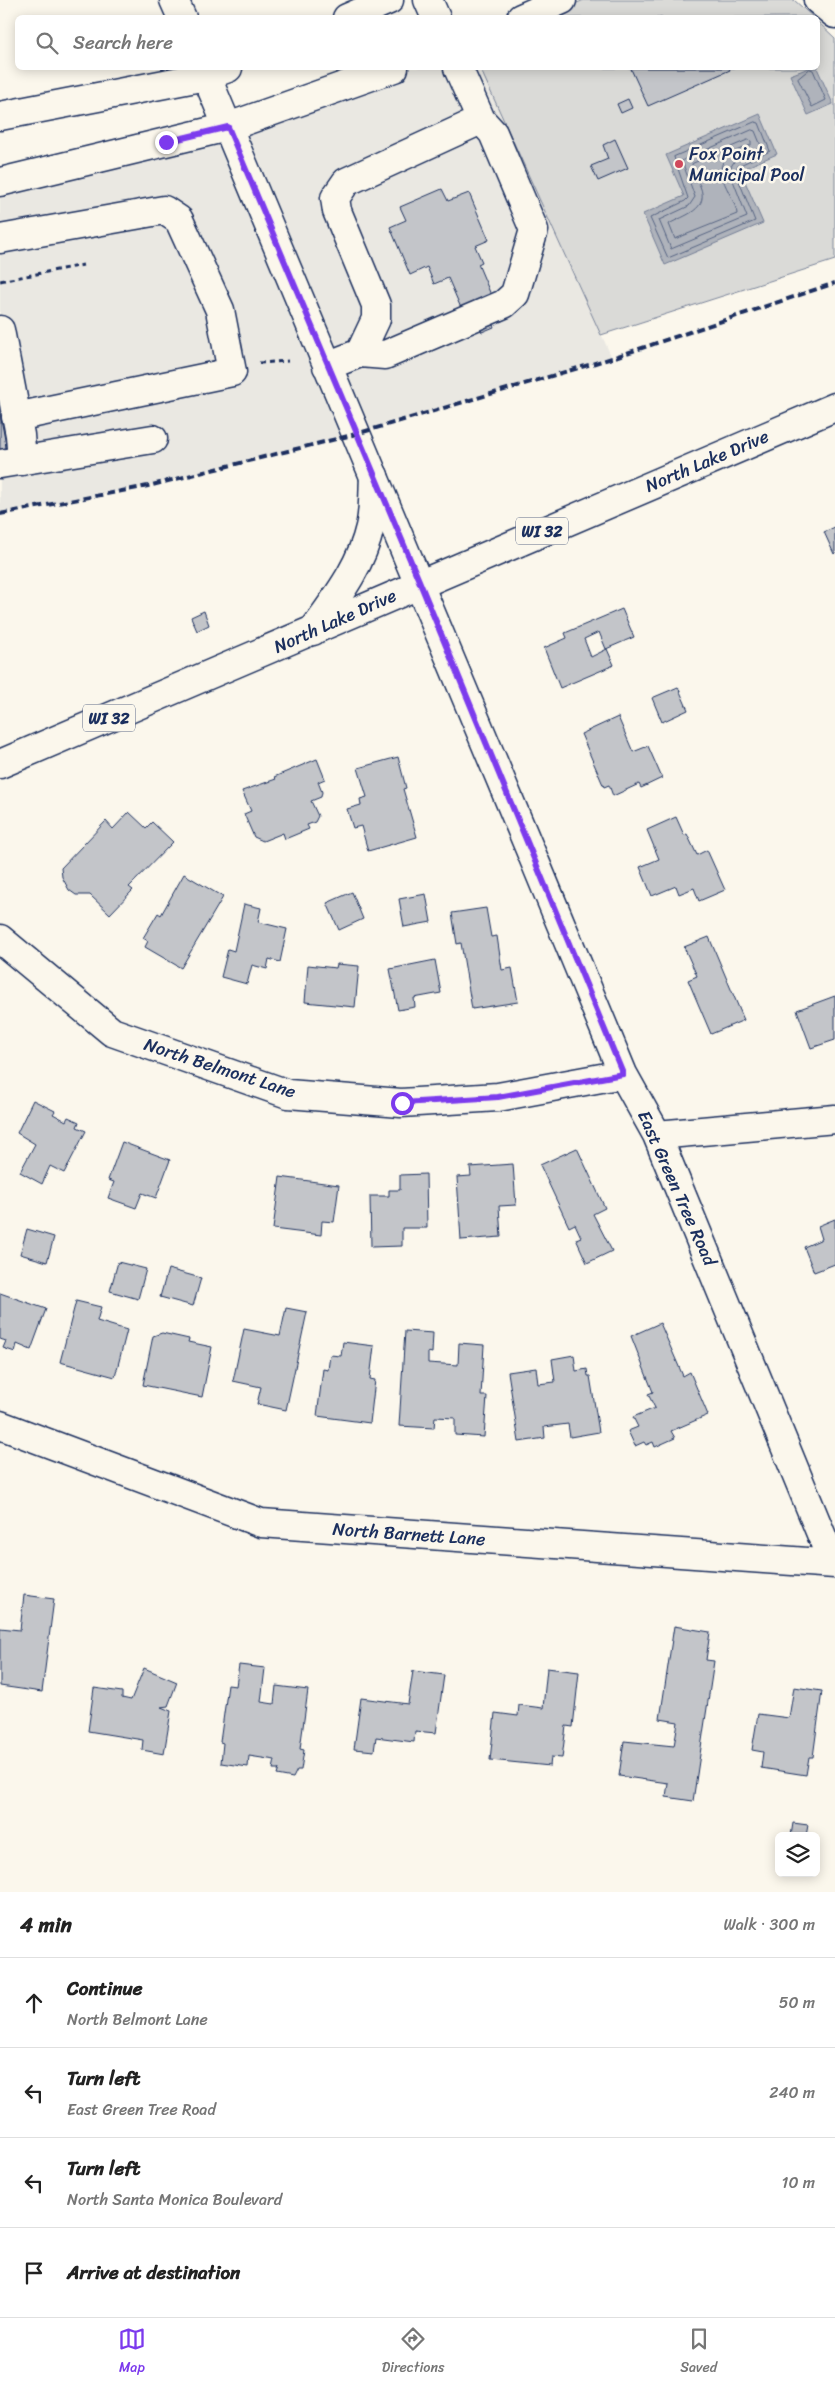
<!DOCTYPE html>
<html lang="en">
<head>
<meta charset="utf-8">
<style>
  :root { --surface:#fff; --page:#f6f6f6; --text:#222; --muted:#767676; --line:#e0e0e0; --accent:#7c3aed }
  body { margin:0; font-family:Sriracha,sans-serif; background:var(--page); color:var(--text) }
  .controls { position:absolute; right:15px; bottom:15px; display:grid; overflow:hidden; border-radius:8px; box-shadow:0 2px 12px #0003 }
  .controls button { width:45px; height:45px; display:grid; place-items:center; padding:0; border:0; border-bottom:1px solid var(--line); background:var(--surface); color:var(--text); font:25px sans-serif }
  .stop { position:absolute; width:15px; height:15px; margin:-11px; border:4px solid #7c3aed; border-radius:50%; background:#fff }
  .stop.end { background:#7c3aed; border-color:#fff; box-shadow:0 1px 5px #0008 }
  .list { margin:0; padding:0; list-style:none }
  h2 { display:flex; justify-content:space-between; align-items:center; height:65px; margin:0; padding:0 20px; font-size:21px }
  h2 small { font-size:16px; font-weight:400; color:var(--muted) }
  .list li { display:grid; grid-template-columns:32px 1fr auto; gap:15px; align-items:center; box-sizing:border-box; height:90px; padding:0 20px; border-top:1px solid var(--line) }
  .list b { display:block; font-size:19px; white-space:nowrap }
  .list p { margin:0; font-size:16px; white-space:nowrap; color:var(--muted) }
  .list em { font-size:16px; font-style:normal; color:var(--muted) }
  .icon { flex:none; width:28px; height:28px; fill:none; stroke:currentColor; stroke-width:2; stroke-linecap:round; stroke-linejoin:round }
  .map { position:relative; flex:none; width:835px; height:1892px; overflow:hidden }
  .search { position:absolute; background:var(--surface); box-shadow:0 2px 12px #0003; left:15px; right:15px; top:15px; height:55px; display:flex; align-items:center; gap:12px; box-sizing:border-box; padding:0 18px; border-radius:8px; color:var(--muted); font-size:19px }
  .sheet { height:425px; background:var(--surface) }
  nav { display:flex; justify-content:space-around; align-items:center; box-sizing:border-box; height:70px; border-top:1px solid var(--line); background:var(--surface); font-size:14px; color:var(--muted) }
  nav a { display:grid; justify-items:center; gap:2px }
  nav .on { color:var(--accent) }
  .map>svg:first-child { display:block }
</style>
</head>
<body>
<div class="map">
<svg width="835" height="1892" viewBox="0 0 835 1892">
  <rect width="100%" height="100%" fill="#fbf7ec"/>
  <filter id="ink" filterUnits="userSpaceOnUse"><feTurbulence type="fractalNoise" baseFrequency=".02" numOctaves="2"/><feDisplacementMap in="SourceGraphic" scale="10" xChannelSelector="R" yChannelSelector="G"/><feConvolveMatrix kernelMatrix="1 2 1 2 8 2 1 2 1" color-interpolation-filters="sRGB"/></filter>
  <g filter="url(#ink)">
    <path fill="#eae8e2" d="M394,68H480L612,358L356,434L148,486L0,514V182Z"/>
    <path fill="#dadad7" stroke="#7a849a" d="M584,0H794L813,17L541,18Z
      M818,22L835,38V260L601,335L480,68H818Z"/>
    <path fill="#afb3bb" stroke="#747e96" d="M809,68H817L833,104L808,115L790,75Z
      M760,114L777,154L740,170L763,223L665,265L643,214L684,196L666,155Z"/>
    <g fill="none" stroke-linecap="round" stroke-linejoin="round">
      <path stroke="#566483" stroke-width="1" d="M810,69L813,70L826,100L812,107L798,79Z
        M755,122L759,123L770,151L738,166L735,171L755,221L668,258L650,218L685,201L688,198L674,157Z
        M752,130L755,131L762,148L735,160L729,170L747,217L671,249L659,220L689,206L695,197L682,161Z
        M748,140L751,141V145C744,148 736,150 729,155C708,171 736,196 737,214L675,239L669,224C684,215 710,210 700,186C697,179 692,172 692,164Z"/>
    </g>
    <path fill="#c3c5c9" stroke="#1b2f5e" d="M633,68H729L730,70L648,106L631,69Z
      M628,99L632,108L621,113L617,104Z
      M615,139L628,168L598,181L591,166L608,159L603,145Z
      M442,189L448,201L469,193L489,240L475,246L482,262L478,264L494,302L464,315L448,278L434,284L427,267L410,275L390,227L406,220L400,207Z
      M489,316L494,327L482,332L477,322Z
      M0,414L7,450L0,451Z
      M835,527V553L834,554L824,532Z
      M622,609L634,637L606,649L599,632L584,639L591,657L607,649L614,665L560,688L544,648L567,638L565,633Z
      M204,611L209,625L197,631L191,617Z
      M678,687L688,710L662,722L652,698Z
      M618,717L633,752L648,746L662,778L641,788L639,784L613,796L609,785L604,787L581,734Z
      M398,757L406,788L403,789L417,837L368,851L361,826L353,828L347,809L361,805L360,799L367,797L358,768Z
      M317,759L325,779L318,782L322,792L321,797L311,801L318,816L315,822L307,825L309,829L285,839L283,833L263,841L254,837L244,814L251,811L242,791L276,779L274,777Z
      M129,812L146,828L152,822L173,842L129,887L133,890L110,914L90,895H76L69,890L62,877L61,868L106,821L113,829Z
      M676,817L684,835L687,834L697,855L707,850L725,890L699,901L694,888L679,894L676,886L652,896L640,867L659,859L647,830Z
      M184,874L223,897L181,968L145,947L148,941L143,938L158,913L161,915Z
      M352,892L363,919L339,930L327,903Z
      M426,894L431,922L404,927L399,899Z
      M244,904L261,908L258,922L287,929L280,962L269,959L267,969L252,965L247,984L221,977L228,949L234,951Z
      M486,908L491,937L497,936L502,970L512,968L518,1002L472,1009L461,943L457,944L452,913Z
      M709,937L744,1020L711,1034L688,980L697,976L684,947Z
      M435,960L441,993L414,998L415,1007L398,1010L390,969Z
      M337,964L359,966L355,1007L305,1002L308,965L336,968Z
      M835,996V1040L811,1048L797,1010Z
      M33,1100L55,1111L53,1114L66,1121L68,1117L79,1122L77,1127L86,1131L64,1173L50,1166L42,1184L20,1172L35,1144L17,1133Z
      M122,1142L170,1160L156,1198L142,1193L136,1208L108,1198L114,1182L108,1180Z
      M577,1148L605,1208L593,1214L612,1251L587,1263L576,1239L581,1237L575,1224L569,1227L540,1165Z
      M513,1164L516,1205L499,1206L501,1237L461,1240L457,1177L471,1176L470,1167Z
      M426,1174L427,1228H402V1246L371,1247L370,1196H389V1190H400V1175Z
      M280,1177L339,1185L334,1222L322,1221L321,1235L273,1229Z
      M835,1219V1264L814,1272L804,1247L822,1239L818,1226Z
      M27,1229L54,1237L47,1262L20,1254Z
      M118,1262L146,1269L138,1299L110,1291Z
      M168,1269L201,1278L193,1306L160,1297Z
      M0,1293L46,1309L31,1350L17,1344L15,1352L3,1348L6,1341L0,1339Z
      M76,1301L101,1307L97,1321L127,1330L115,1377L60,1362Z
      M286,1308L307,1312L286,1410L257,1404L261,1387L233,1381L244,1329L280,1336Z
      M660,1323L683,1376L690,1372L708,1415L671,1431L675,1438L655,1447L653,1442L646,1445L644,1442L635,1446L628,1431L638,1427L633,1417L655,1408L648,1394L653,1392L631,1336Z
      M405,1331L433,1333L432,1353L428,1352V1363L458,1365L459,1343L484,1345L481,1396H487L484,1437L455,1435V1418L435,1417L434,1428L399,1426Z
      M162,1333L189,1339L188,1342L212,1347L202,1397L143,1385L153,1336Z
      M343,1342L374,1346L370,1379L375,1380L370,1423L317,1416L323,1369L328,1370L330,1355L341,1356Z
      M574,1355L576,1371L587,1369L588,1376H590L599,1432L570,1437L568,1424L544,1427L545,1438L519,1442L508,1372L536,1368L538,1384L555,1382L552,1359Z
      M24,1595L54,1599L42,1692L0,1686V1628L20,1630Z
      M674,1626L710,1632L706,1660L714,1661L693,1801L666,1797L668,1783L619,1776L624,1741L674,1746L678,1722L660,1719Z
      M239,1665L265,1668L261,1702L274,1704L276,1686L308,1690L300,1749L304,1750L301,1770H297L293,1778L277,1775L279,1769H273L275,1760L249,1756L248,1767L221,1763L223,1743L220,1742L228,1685L236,1686Z
      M144,1668L177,1682L168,1706L161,1707L171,1711L164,1754L142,1750L143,1740L88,1731L94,1688L122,1692V1698L131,1700Z
      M547,1668L579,1672L573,1727L566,1726L562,1758L551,1757L550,1766L490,1760L495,1713L518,1716L519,1705L543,1708Z
      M413,1671L444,1675L436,1733L415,1731L414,1742L376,1737L374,1751L354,1749L361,1698L408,1704Z
      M794,1687L822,1691L813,1757H809L806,1775L761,1768L763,1752L752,1750L758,1714L789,1718Z
      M793,1823L808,1825L806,1836H791Z"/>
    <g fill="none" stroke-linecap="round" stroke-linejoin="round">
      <g stroke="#1b2f5e" stroke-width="31">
        <path id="minor" d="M174,0L182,18
          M428,0L436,18
          M818,0L835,14
          M347,18L389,0
          M521,18L562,0
          M203,68C344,402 484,738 623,1074L657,1135L833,1563
          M0,116L206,76L228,68
          M0,182L228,127L394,68
          M0,239L164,210L179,220L220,310L232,372L16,417
          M0,330L20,435L22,461
          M360,353L376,319V305L337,211L335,198L346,182L481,120
          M327,366L360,353L385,355L504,304L515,294L534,230L493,133L481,120L458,68
          M0,464L153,439
          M0,939L112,1032L288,1094L401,1103L498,1097L623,1074
          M657,1135L835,1119
          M0,1425L261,1523L835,1564"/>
      </g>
      <g stroke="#1b2f5e" stroke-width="31">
        <path id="major" d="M313,631C336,598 361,567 370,527C374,511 373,492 374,476
          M0,764L835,407"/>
      </g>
      <path stroke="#1b2f5e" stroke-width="3" stroke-dasharray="5 4" stroke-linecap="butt" d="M0,281L83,265
        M259,363L288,361"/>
      <use href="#minor" stroke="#fbf7ec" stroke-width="28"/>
      <use href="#major" stroke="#fbf7ec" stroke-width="28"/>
      <path stroke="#1b2f5e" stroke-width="4" stroke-dasharray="8 4" stroke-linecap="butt" d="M0,514L148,486L356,434L612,358L835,283"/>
    </g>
  </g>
  <g fill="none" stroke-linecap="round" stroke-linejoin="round" filter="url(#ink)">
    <path stroke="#7c3aed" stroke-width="6" d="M166,142L228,127L420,583L623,1074L498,1097L402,1103"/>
  </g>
  <circle fill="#d1495b" stroke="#fbf7ec" stroke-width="2" cx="679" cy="164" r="5"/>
  <g text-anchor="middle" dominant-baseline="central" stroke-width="5" stroke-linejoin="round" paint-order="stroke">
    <g fill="#fbf7ec" stroke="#5e6b89" stroke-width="1">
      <rect x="516" y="517.5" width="52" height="27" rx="4"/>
      <rect x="83" y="704.5" width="52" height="27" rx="4"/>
    </g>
    <g font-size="16" font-weight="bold" fill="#1b2f5e">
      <text x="542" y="531">WI 32</text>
      <text x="109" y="718">WI 32</text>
    </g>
    <g font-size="18" fill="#1b2f5e" stroke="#fbf7ec" text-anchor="start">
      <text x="689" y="154">Fox Point<tspan x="689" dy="21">Municipal Pool</tspan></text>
    </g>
    <g font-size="18" fill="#1b2f5e" stroke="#fbf7ec">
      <text transform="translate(707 461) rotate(-23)">North Lake Drive</text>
      <text transform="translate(335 621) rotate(-24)">North Lake Drive</text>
      <text transform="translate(220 1068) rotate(18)">North Belmont Lane</text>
      <text transform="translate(677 1188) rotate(66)">East Green Tree Road</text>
      <text transform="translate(409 1534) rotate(4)">North Barnett Lane</text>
    </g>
  </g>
</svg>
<div class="controls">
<button><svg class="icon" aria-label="layers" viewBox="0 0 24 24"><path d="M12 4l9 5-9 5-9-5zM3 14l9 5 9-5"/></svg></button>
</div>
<div class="stop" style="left:402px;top:1103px"></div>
<div class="stop end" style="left:166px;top:142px"></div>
<div class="search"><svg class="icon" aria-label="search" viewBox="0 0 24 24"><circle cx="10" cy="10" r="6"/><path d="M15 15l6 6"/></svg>Search here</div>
</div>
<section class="sheet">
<h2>4 min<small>Walk · 300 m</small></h2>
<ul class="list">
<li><svg class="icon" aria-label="ahead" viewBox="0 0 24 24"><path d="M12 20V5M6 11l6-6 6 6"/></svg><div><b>Continue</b><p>North Belmont Lane</p></div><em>50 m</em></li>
<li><svg class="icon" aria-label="left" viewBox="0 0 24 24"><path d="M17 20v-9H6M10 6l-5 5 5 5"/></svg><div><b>Turn left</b><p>East Green Tree Road</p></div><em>240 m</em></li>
<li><svg class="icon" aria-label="left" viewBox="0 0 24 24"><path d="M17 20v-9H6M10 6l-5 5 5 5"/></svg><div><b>Turn left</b><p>North Santa Monica Boulevard</p></div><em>10 m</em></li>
<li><svg class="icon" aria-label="arrive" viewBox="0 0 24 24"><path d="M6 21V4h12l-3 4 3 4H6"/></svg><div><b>Arrive at destination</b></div></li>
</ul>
</section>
<nav>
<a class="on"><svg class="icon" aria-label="map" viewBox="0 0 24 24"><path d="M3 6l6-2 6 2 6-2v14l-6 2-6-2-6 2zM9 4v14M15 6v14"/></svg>Map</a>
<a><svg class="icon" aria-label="directions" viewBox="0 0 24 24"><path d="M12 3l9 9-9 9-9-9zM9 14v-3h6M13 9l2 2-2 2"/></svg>Directions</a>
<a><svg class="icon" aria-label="saved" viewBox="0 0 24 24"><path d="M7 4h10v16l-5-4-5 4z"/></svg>Saved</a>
</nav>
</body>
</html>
